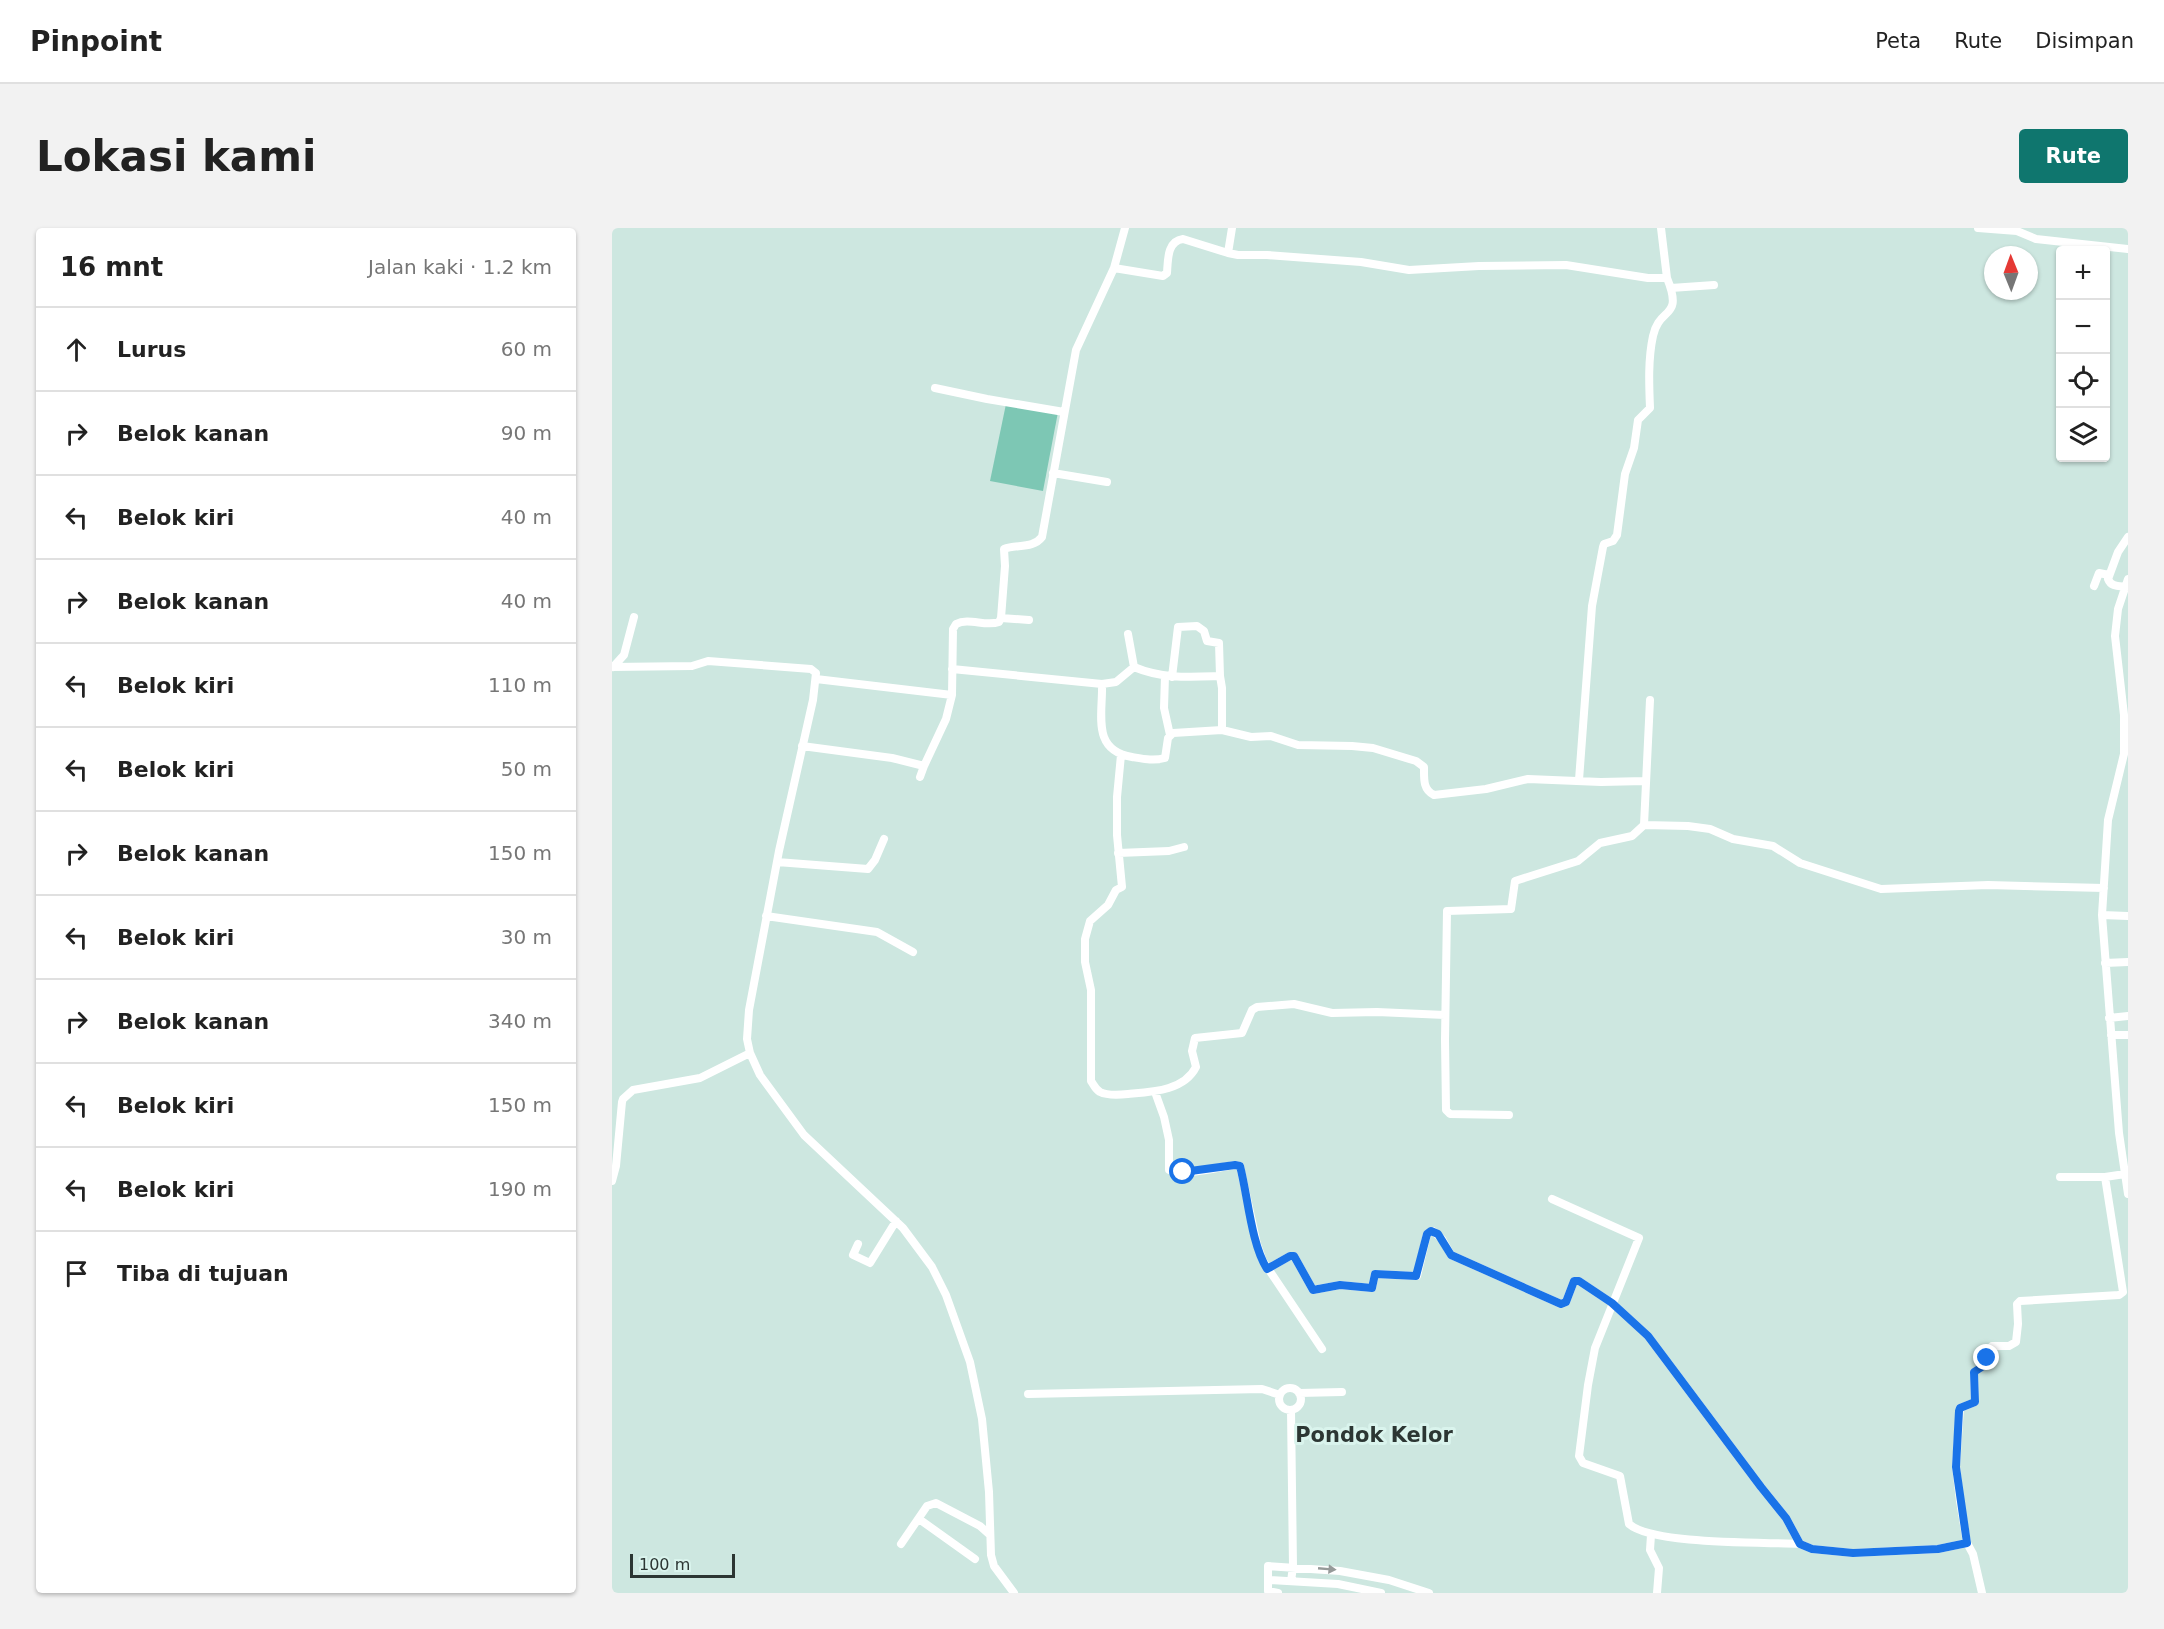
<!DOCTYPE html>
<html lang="id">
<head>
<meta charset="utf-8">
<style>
  :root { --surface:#fff; --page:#f2f2f2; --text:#222; --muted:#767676; --line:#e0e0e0; --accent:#0f766e }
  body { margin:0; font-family:"DejaVu Sans",sans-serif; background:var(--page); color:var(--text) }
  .controls { position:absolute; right:18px; top:18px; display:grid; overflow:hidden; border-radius:6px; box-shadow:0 2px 4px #0004 }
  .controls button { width:54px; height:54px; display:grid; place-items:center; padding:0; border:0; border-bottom:2px solid var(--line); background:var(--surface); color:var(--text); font:30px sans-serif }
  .compass { position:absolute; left:1372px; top:18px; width:54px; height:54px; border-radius:50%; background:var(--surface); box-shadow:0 2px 4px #0004; rotate:359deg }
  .scale { position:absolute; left:18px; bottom:15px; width:105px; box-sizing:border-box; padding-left:6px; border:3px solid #2c3633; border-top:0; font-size:16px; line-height:21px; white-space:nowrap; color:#2c3633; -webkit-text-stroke:4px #daf4ed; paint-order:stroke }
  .stop { position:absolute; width:18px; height:18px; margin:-14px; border:4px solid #1a73e8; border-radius:50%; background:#fff }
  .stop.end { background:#1a73e8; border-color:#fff; box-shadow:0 2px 6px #0008 }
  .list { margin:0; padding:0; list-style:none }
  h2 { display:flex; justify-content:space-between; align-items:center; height:78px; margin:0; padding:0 24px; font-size:26px }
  h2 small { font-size:20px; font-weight:400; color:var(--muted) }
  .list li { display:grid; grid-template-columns:39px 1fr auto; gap:18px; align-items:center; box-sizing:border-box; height:84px; padding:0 24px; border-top:2px solid var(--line) }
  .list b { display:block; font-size:22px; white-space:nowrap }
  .list em { font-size:20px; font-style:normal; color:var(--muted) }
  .icon { flex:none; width:33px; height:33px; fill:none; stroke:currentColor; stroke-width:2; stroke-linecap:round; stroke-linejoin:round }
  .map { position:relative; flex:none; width:1516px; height:1365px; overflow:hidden; border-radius:6px }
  header { display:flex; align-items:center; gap:36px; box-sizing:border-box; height:84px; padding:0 30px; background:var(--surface); border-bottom:2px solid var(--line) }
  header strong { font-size:28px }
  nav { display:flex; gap:33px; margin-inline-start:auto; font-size:21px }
  .intro { display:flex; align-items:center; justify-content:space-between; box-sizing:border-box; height:144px; padding:0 36px }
  h1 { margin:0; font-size:42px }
  .button { padding:15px 27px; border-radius:6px; background:var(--accent); color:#fff; font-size:21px; font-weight:700 }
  main { display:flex; gap:36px; padding:0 36px }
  aside { flex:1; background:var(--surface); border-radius:6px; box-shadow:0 2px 4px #0004 }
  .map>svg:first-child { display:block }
</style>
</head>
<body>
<header>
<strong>Pinpoint</strong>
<nav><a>Peta</a><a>Rute</a><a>Disimpan</a></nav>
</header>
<div class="intro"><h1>Lokasi kami</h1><a class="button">Rute</a></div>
<main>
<aside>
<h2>16 mnt<small>Jalan kaki · 1.2 km</small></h2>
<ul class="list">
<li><svg class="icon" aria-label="ahead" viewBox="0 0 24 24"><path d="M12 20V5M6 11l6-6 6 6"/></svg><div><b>Lurus</b></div><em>60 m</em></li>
<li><svg class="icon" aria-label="right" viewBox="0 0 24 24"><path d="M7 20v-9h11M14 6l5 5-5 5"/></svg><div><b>Belok kanan</b></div><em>90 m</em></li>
<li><svg class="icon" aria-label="left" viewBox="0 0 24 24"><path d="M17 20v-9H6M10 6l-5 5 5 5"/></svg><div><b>Belok kiri</b></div><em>40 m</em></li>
<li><svg class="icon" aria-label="right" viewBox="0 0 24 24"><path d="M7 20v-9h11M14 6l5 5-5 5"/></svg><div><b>Belok kanan</b></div><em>40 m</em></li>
<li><svg class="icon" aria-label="left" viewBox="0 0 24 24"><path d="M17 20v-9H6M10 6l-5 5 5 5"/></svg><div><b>Belok kiri</b></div><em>110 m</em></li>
<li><svg class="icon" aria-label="left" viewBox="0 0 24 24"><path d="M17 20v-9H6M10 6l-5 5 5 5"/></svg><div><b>Belok kiri</b></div><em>50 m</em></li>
<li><svg class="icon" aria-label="right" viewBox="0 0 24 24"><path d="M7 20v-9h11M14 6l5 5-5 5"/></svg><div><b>Belok kanan</b></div><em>150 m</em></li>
<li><svg class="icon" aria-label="left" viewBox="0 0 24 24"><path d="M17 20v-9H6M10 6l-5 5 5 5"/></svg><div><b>Belok kiri</b></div><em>30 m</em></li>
<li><svg class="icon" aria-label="right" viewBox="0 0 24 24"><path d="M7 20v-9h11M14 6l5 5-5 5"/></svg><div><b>Belok kanan</b></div><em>340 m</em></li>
<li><svg class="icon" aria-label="left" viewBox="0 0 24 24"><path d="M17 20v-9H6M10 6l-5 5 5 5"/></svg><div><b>Belok kiri</b></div><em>150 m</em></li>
<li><svg class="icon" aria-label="left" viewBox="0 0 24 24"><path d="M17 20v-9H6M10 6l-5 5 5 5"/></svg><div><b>Belok kiri</b></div><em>190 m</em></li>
<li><svg class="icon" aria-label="arrive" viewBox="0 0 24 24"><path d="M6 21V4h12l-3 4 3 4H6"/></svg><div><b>Tiba di tujuan</b></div></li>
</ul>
</aside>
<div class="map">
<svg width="1516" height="1365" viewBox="0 0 1516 1365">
  <rect width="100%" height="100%" fill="#cde7e0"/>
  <path fill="#7dc7b4" d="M394,176L446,184L431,263L378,253Z"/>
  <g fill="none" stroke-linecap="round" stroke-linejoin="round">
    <path stroke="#fff" stroke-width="8" d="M620,0L616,25L626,27H655L749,34L797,42L867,38L954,37L1036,50H1055L1049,0
      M1366,0L1405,3L1424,11L1516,21
      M502,40L551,48L555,45C556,32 555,13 571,11L616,25
      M1059,60L1102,57
      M323,160L375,171L452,184
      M441,245L495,254
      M1516,351L1506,381L1503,408L1512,487V526L1496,592L1490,687L1507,905L1516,966
      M1482,358L1487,345L1497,347
      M1514,359C1507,358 1499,359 1496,351L1506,324L1516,309
      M389,390L417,392
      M516,406L522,439
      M0,439L80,438L96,433L199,441L204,445L201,472L167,623L137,782L135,811L138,825L148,847L192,907L291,1000L320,1039L334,1067L358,1134L370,1191L377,1264L379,1327L382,1338L402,1365
      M1,439L12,427L22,389
      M340,441L490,456C491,486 479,522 520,529C532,531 542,533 553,530L556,510L561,505L610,502L639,509L659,508L686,517L740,518L761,520L804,533L812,539C812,551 811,562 822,567L874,561L916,551L989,554L1033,553
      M553,448L552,480L558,507
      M560,449L566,399L585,398L592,403L595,413L607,415L608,448
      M204,451L340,467L341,401L344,396C357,389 373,399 387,394L389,390L393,338L392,321C404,316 421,321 430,309L464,122L502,40L513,0
      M490,456L504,454L522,439C550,451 578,449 608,448L610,460V502
      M1038,472L1032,597L1076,598L1098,601L1121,611L1161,618L1188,635L1269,661L1376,657L1492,660
      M190,518L280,530L312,538L334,491L340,467
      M509,527L505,569V607L510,659L504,662L496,677L478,693L473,711V734L479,762V853C482,857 483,861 488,864C496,868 507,867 516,866C539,864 572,863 584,839L580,823L583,810L630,805L640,782L645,779L682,776L720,785L765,784L833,787
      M308,549L312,538
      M967,552L980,378L991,319L992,316L1001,313L1005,307L1013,246L1022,220L1026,192L1038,180C1037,156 1036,131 1041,108C1047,78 1072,92 1055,50
      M506,625L557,623L572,619
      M165,634L256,641L263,632L272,611
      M1490,687L1516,688
      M154,688L265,704L301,724
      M1493,735L1516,734
      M1497,790L1516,788
      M1499,807H1516
      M543,864L552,889L557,912V942C568,949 608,939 623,937L628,938L645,1016L651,1033L710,1121
      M897,887L838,886L834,882L833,812L835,683L899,681L903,653L966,633L988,615L1020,608L1032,597
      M1448,949H1493L1513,946
      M0,953L4,938L10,874L11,871L21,862L88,850L138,825
      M940,971L1027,1010L983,1120L976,1157L967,1228L971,1235L1008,1248L1017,1296C1041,1317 1152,1314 1188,1316
      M246,1016L241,1027L258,1035L284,993
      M655,1041L678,1028H682L701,1062L728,1057L760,1060L763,1046L805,1048L815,1006L821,1003L830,1011L839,1027L949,1076L954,1074L962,1053H967L1000,1075L1036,1108L1149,1259L1174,1290L1188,1316L1200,1321L1241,1325L1326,1321L1355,1315
      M667 1171a11 11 0 1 1 22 0a11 11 0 1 1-22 0Z
      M687,1165L730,1164
      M416,1166L650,1161L668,1167
      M679,1182L681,1339L679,1353
      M307,1291L363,1331
      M1039,1307L1038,1322L1047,1340L1045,1365
      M289,1316L315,1278L324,1275L368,1298L377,1306
      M656,1352L726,1356L769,1365
      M666,1365L656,1363V1338L728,1343L777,1352L817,1365
      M1370,1365L1361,1326L1355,1315L1348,1273L1344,1238L1348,1180L1363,1174L1362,1144L1373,1137L1377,1121L1380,1118H1397L1404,1114L1406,1096L1405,1076L1408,1073L1507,1067L1511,1064L1493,949"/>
  </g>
  <defs><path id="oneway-solid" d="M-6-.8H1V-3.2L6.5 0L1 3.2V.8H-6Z" transform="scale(1.5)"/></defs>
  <use fill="#969a99" href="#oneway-solid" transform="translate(715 1341) rotate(5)"/>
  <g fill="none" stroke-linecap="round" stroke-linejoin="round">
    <path stroke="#1a73e8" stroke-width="8" d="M571,944L623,937L628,938C636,969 639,1015 655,1041L678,1028H682L701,1062L728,1057L760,1060L763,1046L804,1048L815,1006L819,1003L826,1006L839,1027L949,1076L954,1074L962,1053H967L1000,1075L1036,1108L1149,1259L1174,1290L1188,1316L1200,1321L1241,1325L1326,1321L1355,1315L1344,1239L1347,1183L1348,1180L1363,1174L1362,1144L1373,1137L1375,1130"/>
  </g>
  <g text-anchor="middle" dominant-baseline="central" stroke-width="6" stroke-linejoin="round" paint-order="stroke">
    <g font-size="21" font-weight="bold" fill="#2c3633" stroke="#daf4ed">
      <text x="762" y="1207">Pondok Kelor</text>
    </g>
  </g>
</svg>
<div class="controls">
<button>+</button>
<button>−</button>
<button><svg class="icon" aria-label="locate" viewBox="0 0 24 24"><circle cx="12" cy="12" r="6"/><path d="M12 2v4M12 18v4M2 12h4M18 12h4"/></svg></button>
<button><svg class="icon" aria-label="layers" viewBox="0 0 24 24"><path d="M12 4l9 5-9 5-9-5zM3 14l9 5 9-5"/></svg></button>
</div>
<svg class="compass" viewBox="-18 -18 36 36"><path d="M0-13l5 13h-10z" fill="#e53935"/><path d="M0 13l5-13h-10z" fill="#767676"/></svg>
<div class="scale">100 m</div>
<div class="stop" style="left:571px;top:944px"></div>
<div class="stop end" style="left:1375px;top:1130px"></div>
</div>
</main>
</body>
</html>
